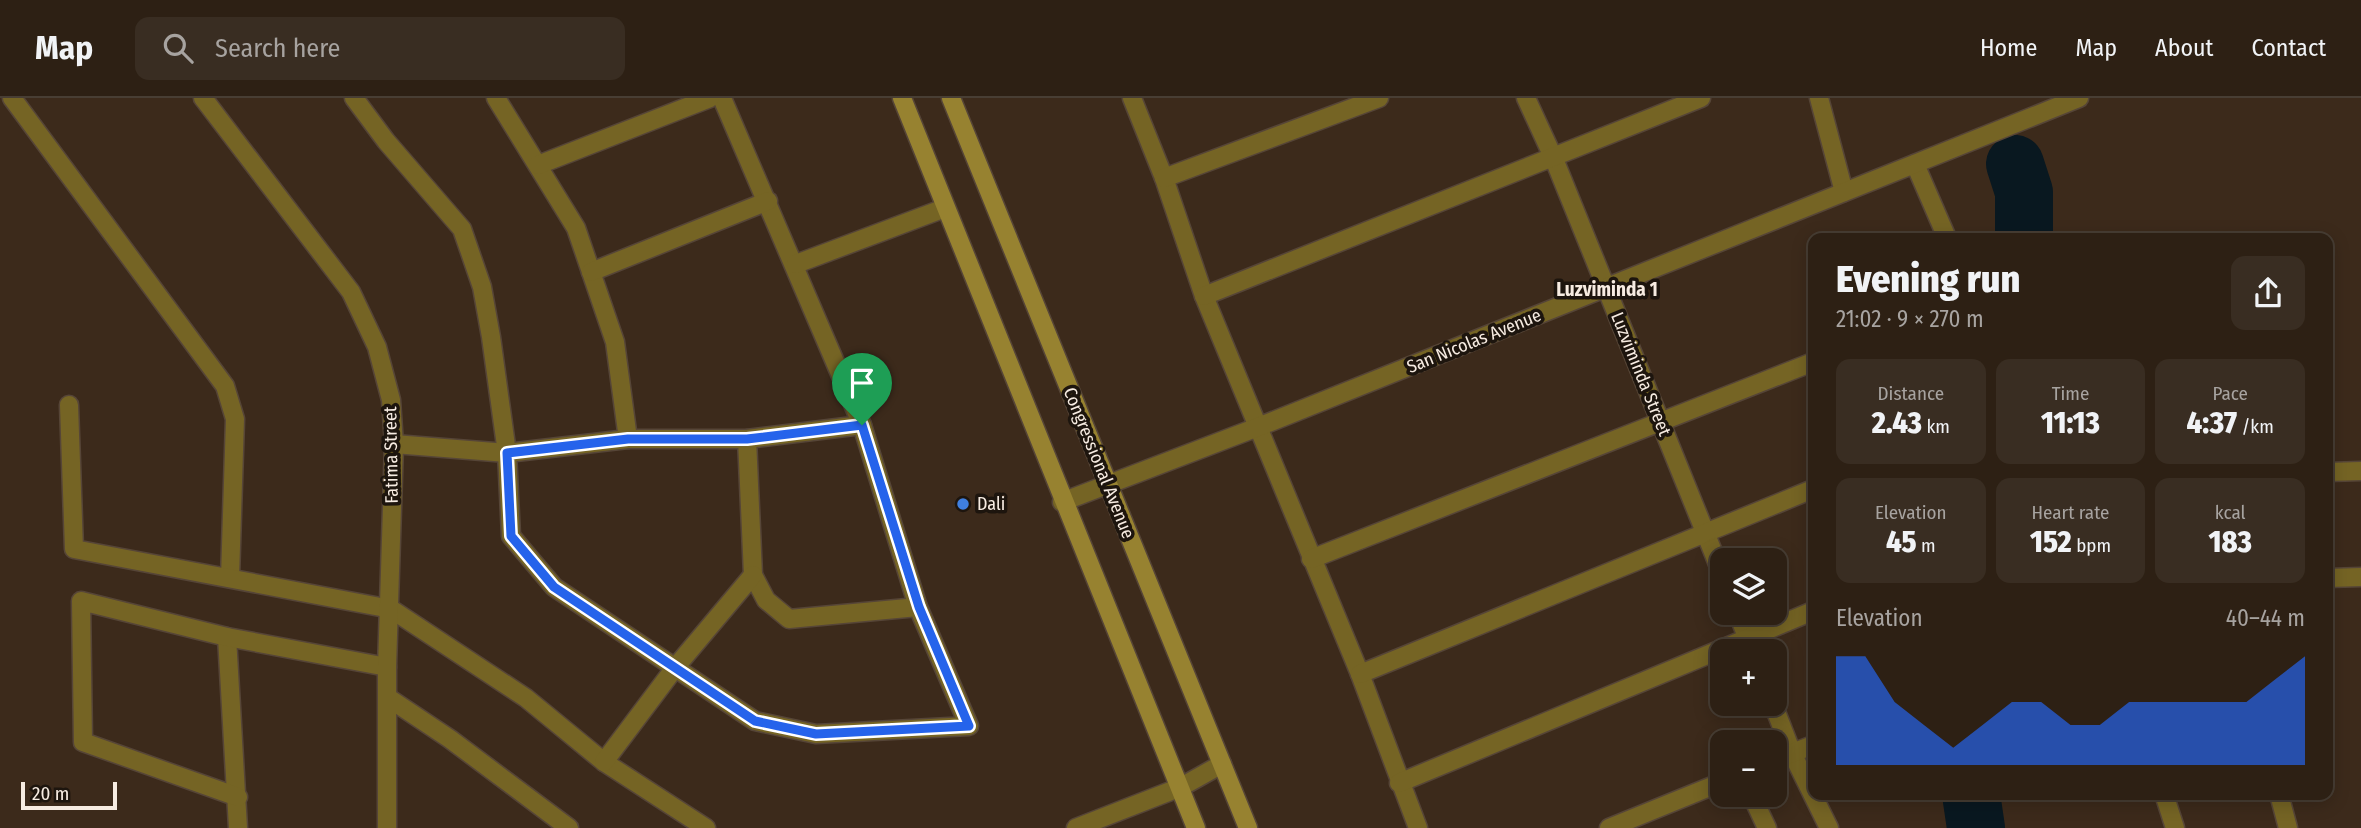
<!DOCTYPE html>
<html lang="en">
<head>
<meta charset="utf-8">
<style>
	:root { --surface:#2d2014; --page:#392d22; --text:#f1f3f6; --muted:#a7a3a0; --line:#483e34; --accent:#2563eb }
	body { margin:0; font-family:"Fira Sans Condensed",sans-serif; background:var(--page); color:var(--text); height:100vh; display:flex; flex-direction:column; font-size:26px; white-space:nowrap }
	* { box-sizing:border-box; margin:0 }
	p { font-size:23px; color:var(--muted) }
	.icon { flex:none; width:38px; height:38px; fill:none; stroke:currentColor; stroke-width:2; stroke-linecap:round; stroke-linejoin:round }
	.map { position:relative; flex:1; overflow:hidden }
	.drawer { position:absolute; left:1808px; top:135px; width:525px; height:567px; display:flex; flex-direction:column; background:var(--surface); border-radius:14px; box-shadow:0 4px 18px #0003,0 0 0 2px var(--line) }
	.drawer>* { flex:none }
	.fabs { position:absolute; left:1710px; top:450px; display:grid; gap:14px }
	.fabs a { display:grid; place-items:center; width:77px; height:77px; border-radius:14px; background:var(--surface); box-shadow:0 4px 18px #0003,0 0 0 2px var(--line); font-size:35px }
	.scale { position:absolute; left:21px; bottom:18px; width:96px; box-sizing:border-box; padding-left:7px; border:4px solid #f7ece2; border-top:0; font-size:19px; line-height:24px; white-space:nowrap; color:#f7ece2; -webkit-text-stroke:5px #1d150e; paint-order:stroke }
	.pin { position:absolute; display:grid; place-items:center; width:60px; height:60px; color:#fff; margin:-72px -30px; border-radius:50% 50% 50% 0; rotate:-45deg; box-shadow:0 0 7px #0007 }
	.pin .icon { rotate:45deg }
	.round { display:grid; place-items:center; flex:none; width:74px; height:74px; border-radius:14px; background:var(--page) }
	.head { display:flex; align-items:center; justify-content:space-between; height:119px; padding:0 28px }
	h1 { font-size:38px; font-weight:800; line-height:52px }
	.stats { display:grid; grid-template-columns:repeat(3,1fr); gap:10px; height:119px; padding:7px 28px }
	.stats div { display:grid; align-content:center; border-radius:14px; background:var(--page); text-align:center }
	.stats b { font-size:30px; font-weight:800 }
	.stats small { font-size:19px; font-weight:400 }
	.stats p { font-size:19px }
	.chart { height:196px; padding:14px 28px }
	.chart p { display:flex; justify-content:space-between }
	.chart svg { width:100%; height:126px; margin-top:7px; fill:var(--accent); opacity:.7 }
	header { display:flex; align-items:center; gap:42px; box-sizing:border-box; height:98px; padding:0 35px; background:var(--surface); border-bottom:2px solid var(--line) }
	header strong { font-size:33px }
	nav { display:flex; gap:38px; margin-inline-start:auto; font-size:24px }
	.search { width:490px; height:63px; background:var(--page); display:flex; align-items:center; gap:18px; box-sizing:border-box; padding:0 24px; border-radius:14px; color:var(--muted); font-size:26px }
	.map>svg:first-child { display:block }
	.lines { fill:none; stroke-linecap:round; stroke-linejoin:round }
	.river { stroke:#091820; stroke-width:58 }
	.pedestrian-casing { stroke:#564537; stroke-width:21 }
	.minor-casing { stroke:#564537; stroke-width:21 }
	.tertiary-casing { stroke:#564537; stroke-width:21 }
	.secondary-casing { stroke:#564537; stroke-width:21 }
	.pedestrian { stroke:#756424; stroke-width:18 }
	.minor { stroke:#756424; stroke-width:18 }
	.tertiary { stroke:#756424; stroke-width:18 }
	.secondary { stroke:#978230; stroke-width:18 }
	.route-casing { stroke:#fff; stroke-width:14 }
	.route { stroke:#2563eb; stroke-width:9 }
	.shop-dot { fill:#3f7fe0; stroke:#1d150e; stroke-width:2.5 }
	.labels { text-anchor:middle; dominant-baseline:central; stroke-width:7; stroke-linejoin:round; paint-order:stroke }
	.street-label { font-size:18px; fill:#f7ece2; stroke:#1d150e }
	.poi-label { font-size:18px; fill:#f7ece2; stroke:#1d150e; text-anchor:start }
	.neighbourhood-label { font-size:19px; font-weight:bold; fill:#f7ece2; stroke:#1d150e }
</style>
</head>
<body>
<header>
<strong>Map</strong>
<div class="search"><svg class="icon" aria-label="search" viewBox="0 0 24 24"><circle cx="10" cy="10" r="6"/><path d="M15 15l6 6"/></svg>Search here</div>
<nav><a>Home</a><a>Map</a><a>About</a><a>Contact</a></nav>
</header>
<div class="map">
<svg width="2361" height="730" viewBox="0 0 2361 730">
	<rect width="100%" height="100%" fill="#3c2a1b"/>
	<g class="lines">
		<!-- river -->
		<g class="river">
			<path d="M2015,66l9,28v46"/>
			<path d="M1971,696l5,34"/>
		</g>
		<!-- pedestrian casing -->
		<g class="pedestrian-casing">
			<g id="pedestrian">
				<path d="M2328,480l33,-1"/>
				<path d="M2164,696l11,34"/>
				<path d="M2279,696l9,34"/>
			</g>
		</g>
		<!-- minor casing -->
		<g class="minor-casing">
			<g id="minor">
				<path d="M12,0l213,288 10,33 -5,159"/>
				<path d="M354,0l32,43 76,88 20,58 9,50 16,116 4,83 43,51 201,134 61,13 153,-8 -51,-119 -56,-182 -140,-327"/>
				<path d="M496,0l80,130 39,114 13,97"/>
				<path d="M1132,0l32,80 40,118 156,378 58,154"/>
				<path d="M1526,0l28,61 168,415"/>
				<path d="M1819,0l25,94"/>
				<path d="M1915,66l32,74"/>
				<path d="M538,67l172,-67"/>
				<path d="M1164,80l215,-80"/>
				<path d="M796,166l149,-56"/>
				<path d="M591,174l177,-71"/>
				<path d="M1204,198l497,-198"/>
				<path d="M69,307l5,144 317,60 135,89 78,64 102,66"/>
				<path d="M747,341l6,136 13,25 23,19 129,-12"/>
				<path d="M394,346l113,9 121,-14h119l115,-14"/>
				<path d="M2328,374l33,-1"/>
				<path d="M1311,461l502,-197"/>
				<path d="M1737,514l16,39"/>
				<path d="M227,539l11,191"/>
				<path d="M1360,576l453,-185"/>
				<path d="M390,601l60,40 119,89"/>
				<path d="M1773,606l19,49 37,75"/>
				<path d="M1774,662l39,-15"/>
				<path d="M604,664l70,-93 79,-94"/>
				<path d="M1399,685l414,-172"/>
				<path d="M1751,696l16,34"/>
				<path d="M238,699l-155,-55 -2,-141 146,36 160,30"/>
				<path d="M1076,730l105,-41 41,-23"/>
				<path d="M1609,730l113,-46"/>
			</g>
		</g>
		<!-- tertiary casing -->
		<g class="tertiary-casing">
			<g id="tertiary">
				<path d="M203,0l148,194 26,55 14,53 3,44 -7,223v161"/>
				<path d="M1062,404l196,-75 821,-329"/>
			</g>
		</g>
		<!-- secondary casing -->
		<g class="secondary-casing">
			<g id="secondary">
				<path d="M902,0l294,730"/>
				<path d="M951,0l297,730"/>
			</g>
		</g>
		<!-- pedestrian -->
		<use href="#pedestrian" class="pedestrian"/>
		<!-- minor -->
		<use href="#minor" class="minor"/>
		<!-- tertiary -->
		<use href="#tertiary" class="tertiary"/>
		<!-- secondary -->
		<use href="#secondary" class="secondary"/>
	</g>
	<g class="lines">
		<!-- route casing -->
		<g class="route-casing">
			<path id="route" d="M862,327l57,182 50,119 -153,8 -61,-13 -201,-134 -43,-51 -4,-83 121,-14h119z"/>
		</g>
		<!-- route -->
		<use href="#route" class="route"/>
	</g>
	<!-- markers -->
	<circle class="shop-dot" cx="963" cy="406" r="7"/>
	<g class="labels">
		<!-- street labels -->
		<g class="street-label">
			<text transform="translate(1474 243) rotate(-22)">San Nicolas Avenue</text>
			<text transform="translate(1641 276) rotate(68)">Luzviminda Street</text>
			<text transform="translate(391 357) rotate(-91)">Fatima Street</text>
			<text transform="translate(1099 365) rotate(68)">Congressional Avenue</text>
		</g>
		<!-- poi labels -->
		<g class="poi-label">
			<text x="977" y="406">Dali</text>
		</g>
		<!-- neighbourhood labels -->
		<g class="neighbourhood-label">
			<text x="1607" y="191">Luzviminda 1</text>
		</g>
	</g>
</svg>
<div class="fabs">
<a><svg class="icon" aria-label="layers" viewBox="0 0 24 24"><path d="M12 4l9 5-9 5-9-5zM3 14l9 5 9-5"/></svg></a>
<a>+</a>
<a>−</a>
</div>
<div class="scale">20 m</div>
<div class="pin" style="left:862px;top:327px;background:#1e9e55"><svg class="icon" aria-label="arrive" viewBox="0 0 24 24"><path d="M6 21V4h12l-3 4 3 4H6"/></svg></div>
<section class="drawer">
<div class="head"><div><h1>Evening run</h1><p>21:02 · 9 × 270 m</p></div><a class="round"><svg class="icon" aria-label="share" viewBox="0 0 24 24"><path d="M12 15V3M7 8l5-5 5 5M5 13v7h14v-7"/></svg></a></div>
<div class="stats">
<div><p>Distance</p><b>2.43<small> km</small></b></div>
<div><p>Time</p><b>11:13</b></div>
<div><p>Pace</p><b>4:37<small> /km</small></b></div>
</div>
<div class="stats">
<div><p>Elevation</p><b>45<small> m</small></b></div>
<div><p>Heart rate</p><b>152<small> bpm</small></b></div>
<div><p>kcal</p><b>183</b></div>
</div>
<div class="chart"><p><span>Elevation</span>40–44 m</p>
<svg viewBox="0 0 160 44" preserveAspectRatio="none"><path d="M0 44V6L10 6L20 22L30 30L40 38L50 30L60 22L70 22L80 30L90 30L100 22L110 22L120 22L130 22L140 22L150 14L160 6V44z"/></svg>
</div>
</section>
</div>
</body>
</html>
